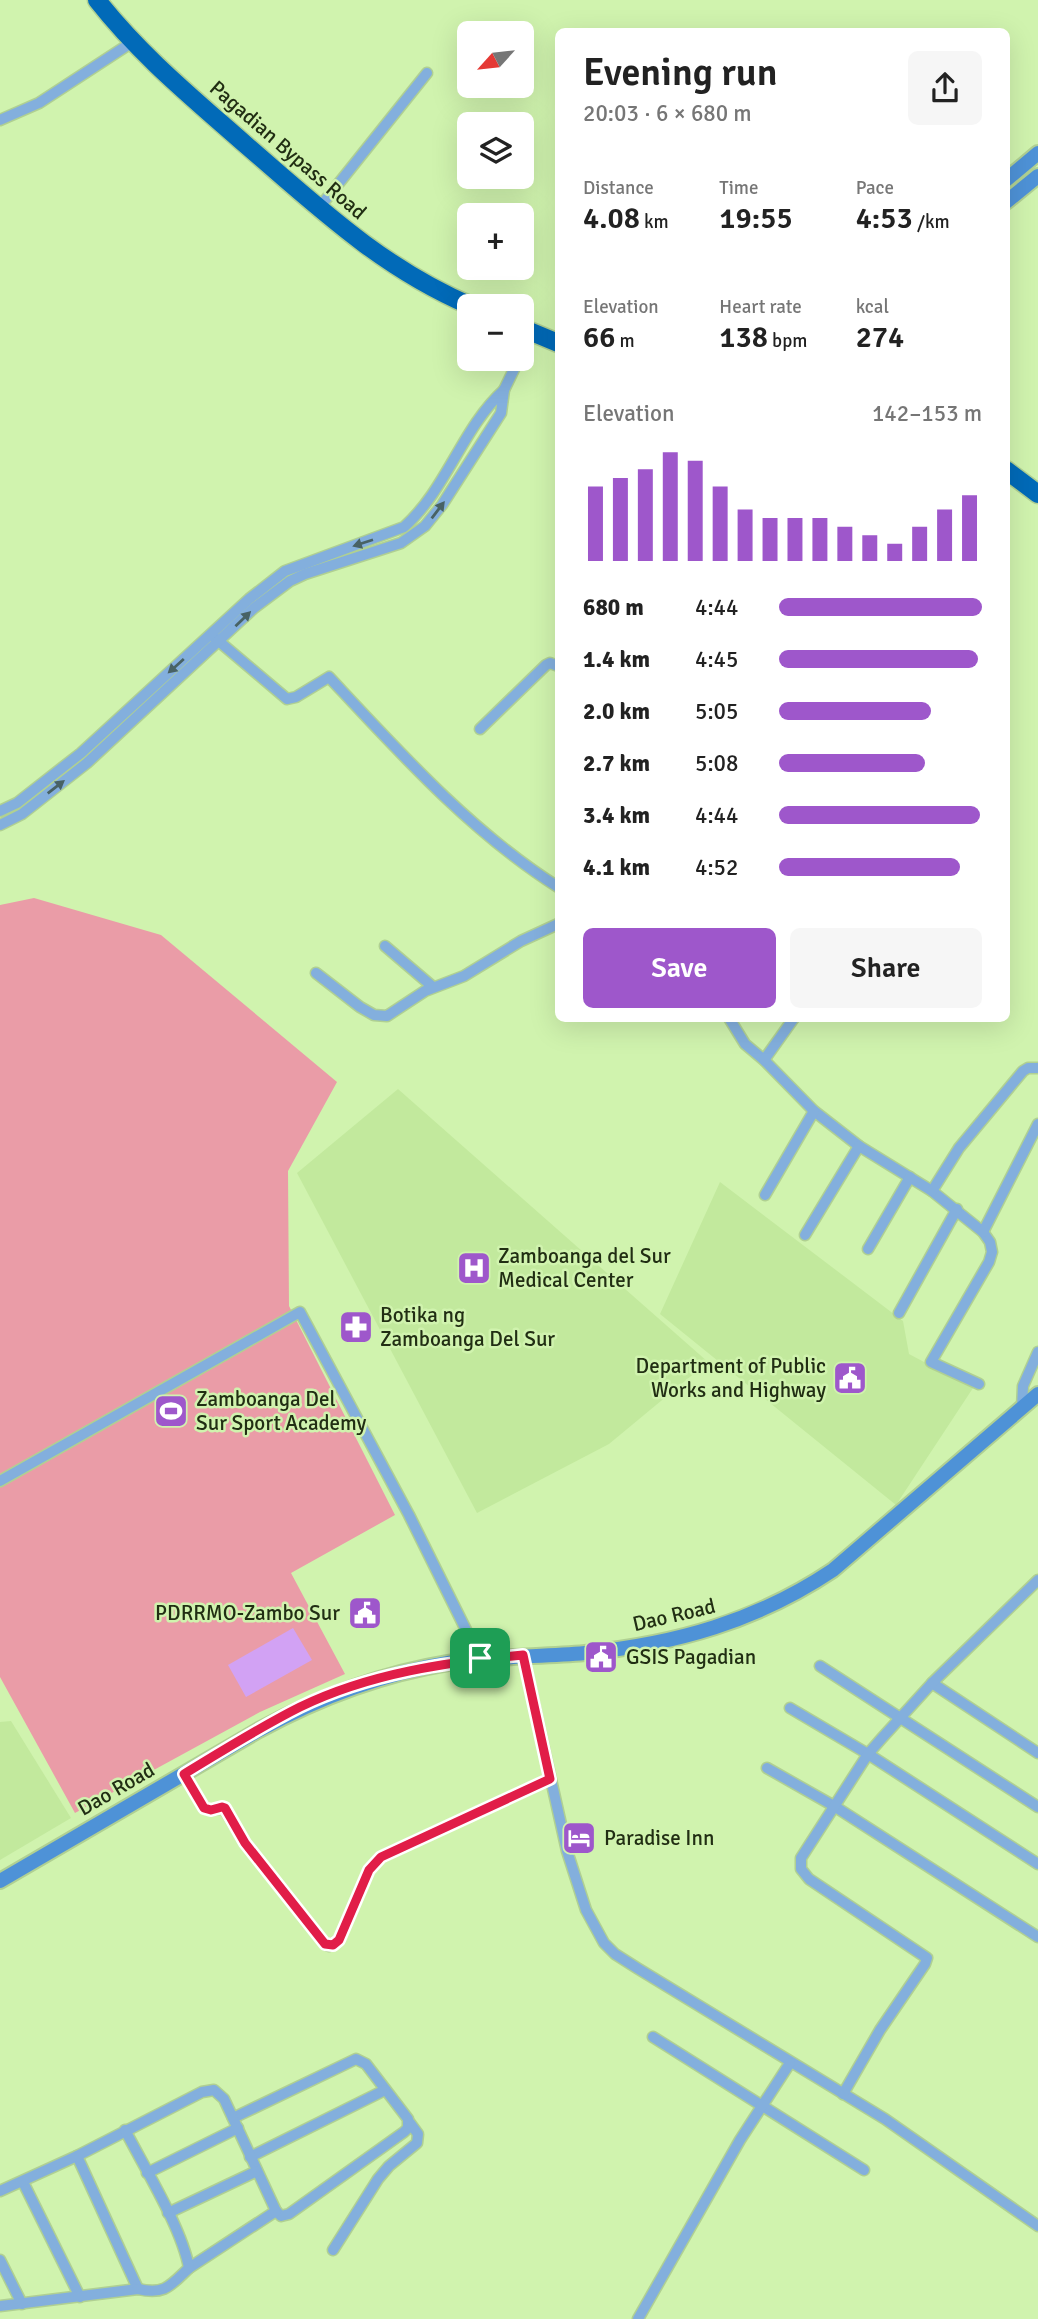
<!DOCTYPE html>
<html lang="en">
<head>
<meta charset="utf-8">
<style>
	:root { --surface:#fff; --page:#f6f6f6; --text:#222; --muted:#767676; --accent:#9e57cb }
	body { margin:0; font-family:Signika,sans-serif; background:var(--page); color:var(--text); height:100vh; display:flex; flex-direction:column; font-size:26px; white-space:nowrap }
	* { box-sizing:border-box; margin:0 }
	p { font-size:23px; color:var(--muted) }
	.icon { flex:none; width:38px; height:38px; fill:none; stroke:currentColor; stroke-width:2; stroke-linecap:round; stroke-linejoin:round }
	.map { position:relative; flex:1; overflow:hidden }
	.details { position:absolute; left:555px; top:28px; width:455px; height:994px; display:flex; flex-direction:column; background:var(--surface); border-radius:10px; box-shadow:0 7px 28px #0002 }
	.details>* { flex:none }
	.needle { width:46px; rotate:243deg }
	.tools { position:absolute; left:457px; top:21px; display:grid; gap:14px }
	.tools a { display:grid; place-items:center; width:77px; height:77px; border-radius:10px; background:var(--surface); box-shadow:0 7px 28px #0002; font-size:35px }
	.pin { position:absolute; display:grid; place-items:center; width:60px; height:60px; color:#fff; margin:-30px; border-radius:14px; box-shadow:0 4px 10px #0006 }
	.round { display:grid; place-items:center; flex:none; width:74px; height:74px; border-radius:10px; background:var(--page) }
	.overview { display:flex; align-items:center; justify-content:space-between; height:119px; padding:0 28px }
	h1 { font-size:38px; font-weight:600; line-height:52px }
	.figures { display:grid; grid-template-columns:repeat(3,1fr); gap:10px; height:119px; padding:7px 28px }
	.figures div { display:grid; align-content:center }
	.figures b { font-size:30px; font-weight:600 }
	.figures small { font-size:19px; font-weight:400 }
	.figures p { font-size:19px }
	.chart { height:196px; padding:14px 28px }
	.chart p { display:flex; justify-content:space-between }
	.chart svg { width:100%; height:126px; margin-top:7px; stroke:var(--accent); stroke-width:6 }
	.action { display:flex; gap:14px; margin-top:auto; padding:14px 28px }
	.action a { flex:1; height:80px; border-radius:10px; background:var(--accent); color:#fff; font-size:28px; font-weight:600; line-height:80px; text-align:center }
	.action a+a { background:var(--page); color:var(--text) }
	ul { padding:0 28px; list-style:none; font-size:23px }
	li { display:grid; grid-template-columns:112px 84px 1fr; align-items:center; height:52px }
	li i { height:18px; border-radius:9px; background:var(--accent) }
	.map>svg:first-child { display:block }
	.built { fill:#c2e99d }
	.green { fill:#ea9ca7 }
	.water { fill:#d2a2f4 }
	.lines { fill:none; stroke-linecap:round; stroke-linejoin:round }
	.street-casing { stroke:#b0d092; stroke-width:13 }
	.secondary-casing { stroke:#b0d092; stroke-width:18 }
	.highway-casing { stroke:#b0d092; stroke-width:21 }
	.street { stroke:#83afdd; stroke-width:10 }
	.secondary { stroke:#4e92d7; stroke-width:14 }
	.highway { stroke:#016ab8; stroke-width:18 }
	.oneway { fill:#486264 }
	.route-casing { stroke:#fff; stroke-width:14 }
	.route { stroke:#e11d48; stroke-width:9 }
	.labels { text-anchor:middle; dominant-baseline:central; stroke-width:5; stroke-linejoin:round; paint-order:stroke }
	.street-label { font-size:21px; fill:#212e13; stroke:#d0f3ae }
	.poi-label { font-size:21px; fill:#212e13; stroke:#d0f3ae; text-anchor:start }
</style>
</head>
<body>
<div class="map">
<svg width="1038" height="2319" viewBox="0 0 1038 2319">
	<rect width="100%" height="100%" fill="#d0f3ae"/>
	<!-- built -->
	<g class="built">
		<path d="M398,1089l310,273 -99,82 -132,69 -180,-340z"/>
		<path d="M720,1182l183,139 6,33 64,34 -77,117 -236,-191z"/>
		<path d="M11,1721l60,97 -71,42v-138z"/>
	</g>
	<!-- green -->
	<path class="green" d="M34,898l127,37 176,147 -49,89 1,135 106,209 -104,58 54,101 -85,38 -185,101 -75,-136v-772z"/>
	<!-- water -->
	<path class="water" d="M293,1628l19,32 -66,37 -18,-32z"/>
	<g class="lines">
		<!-- street casing -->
		<g class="street-casing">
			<g id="street">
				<path d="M0,120l39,-17 95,-62"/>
				<path d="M319,208l108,-135"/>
				<path d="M522,353l10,-21"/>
				<path d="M215,638l72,61 9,-2 33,-20c70,75 142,155 229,210"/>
				<path d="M480,729l66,-64 4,-2 8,3"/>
				<path d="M0,811l17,-8 64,-50 168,-154 36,-28 119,-44c43,-38 58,-99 100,-137"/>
				<path d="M0,825l22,-11 65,-51 167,-155 36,-27 15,-7 96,-31 24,-17 17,-21 59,-92 3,-23 15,-31"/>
				<path d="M385,946l48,41"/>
				<path d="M316,973l44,34 14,8 13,1 38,-25 39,-15 57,-35 37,-17"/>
				<path d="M729,1018l16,26 19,16 50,51 45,35 73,45 51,41 7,10 2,10 -3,10 -58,100 48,22"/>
				<path d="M764,1060l30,-42"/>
				<path d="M932,1191l27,-43 64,-77 5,-3h10"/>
				<path d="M765,1195l49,-84"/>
				<path d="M983,1232l55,-108"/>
				<path d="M805,1235l54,-89"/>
				<path d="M868,1249l42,-72"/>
				<path d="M899,1313l58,-104"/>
				<path d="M1022,1408l1,-22 15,-34"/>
				<path d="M0,1481l300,-169 109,203 71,143"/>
				<path d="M523,1655l44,196 19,59 18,33 11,11 22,14 248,151 153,107"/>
				<path d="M820,1666l218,141"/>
				<path d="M932,1683l106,70"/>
				<path d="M790,1708l78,46 170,110"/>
				<path d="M767,1768l67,38 204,131"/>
				<path d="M184,1774l20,34 7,2 13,-2 21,35 80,101 4,2 10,-6 30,-70 12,-13 169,-78"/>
				<path d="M653,2037l211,133"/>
				<path d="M843,2094l37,-64 45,-66 2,-6 -118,-79 -8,-10v-11l67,-104 14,-16 50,-55 106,-103"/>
				<path d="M233,2118l123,-59 10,5 42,55v9l-4,4 -115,82 -8,2 -5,-5"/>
				<path d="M77,2156l61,133"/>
				<path d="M250,2157l135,-67"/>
				<path d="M147,2173l91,-45"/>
				<path d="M23,2182l57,115"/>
				<path d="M0,2191l77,-35 125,-64 12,-2 10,9 52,112 -87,57"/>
				<path d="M168,2213l89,-42"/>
				<path d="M333,2250l45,-71 11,-13 28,-23 1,-9 -8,-11"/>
				<path d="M0,2260l22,44"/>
				<path d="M0,2306l138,-17c27,6 32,-3 51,-21 -7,-40 -45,-101 -64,-138"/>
				<path d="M638,2319l102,-179 50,-77"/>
			</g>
		</g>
		<!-- secondary casing -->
		<g class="secondary-casing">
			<g id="secondary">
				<path d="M1006,180l32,-27"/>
				<path d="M1006,202l32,-26"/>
				<path d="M0,1881l259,-151c59,-32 122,-56 189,-67 45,-7 91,-6 137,-10 91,-9 172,-32 248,-83l205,-176"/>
			</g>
		</g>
		<!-- highway casing -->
		<g class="highway-casing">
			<g id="highway">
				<path d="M97,0c43,55 97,99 149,145 73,63 136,123 225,161"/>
				<path d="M522,328l36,15"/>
				<path d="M1006,470l32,24"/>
			</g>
		</g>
		<!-- street -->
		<use href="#street" class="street"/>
		<!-- secondary -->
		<use href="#secondary" class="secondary"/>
		<!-- highway -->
		<use href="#highway" class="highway"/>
	</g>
	<!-- one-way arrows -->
	<defs><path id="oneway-solid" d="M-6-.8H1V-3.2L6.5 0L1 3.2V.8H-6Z" transform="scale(1.75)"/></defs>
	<g class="oneway">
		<use href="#oneway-solid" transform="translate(438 510) rotate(-53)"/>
		<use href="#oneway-solid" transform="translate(363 543) rotate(162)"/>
		<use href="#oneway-solid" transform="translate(243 619) rotate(-44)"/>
		<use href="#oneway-solid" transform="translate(176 666) rotate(138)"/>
		<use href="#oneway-solid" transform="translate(56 787) rotate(-38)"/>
	</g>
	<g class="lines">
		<!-- route casing -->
		<g class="route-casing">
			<path id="route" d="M523,1655l27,124 -169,78 -12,13 -30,70 -6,5 -8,-1 -80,-101 -20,-35 -3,-1 -11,3 -7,-2 -20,-34c38,-23 76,-47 116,-67 70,-34 148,-45 223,-52z"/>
		</g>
		<!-- route -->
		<use href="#route" class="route"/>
	</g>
	<!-- icons -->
	<defs>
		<g id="hospital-square" transform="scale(1.75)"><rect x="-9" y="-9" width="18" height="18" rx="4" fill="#9e57cb" stroke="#d0f3ae"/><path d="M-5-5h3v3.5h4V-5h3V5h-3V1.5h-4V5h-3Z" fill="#fff"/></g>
		<g id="pharmacy-square" transform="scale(1.75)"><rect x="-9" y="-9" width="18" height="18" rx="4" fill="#9e57cb" stroke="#d0f3ae"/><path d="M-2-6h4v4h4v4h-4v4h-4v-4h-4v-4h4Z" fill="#fff"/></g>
		<g id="civic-square" transform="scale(1.75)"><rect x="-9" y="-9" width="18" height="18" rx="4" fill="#9e57cb" stroke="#d0f3ae"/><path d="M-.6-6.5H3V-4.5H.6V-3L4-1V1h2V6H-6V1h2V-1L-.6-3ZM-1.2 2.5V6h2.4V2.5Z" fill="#fff"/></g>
		<g id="stadium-square" transform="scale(1.75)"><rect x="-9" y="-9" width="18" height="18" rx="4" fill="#9e57cb" stroke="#d0f3ae"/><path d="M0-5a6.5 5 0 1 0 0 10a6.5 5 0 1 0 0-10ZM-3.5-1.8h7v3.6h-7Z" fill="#fff"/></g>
		<g id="hotel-square" transform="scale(1.75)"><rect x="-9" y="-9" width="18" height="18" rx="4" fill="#9e57cb" stroke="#d0f3ae"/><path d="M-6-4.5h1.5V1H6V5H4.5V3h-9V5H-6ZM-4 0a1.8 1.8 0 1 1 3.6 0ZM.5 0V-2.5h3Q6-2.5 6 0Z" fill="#fff"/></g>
	</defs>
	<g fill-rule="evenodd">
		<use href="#hospital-square" x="474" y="1268"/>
		<use href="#pharmacy-square" x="356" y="1327"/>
		<use href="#civic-square" x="850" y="1378"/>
		<use href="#stadium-square" x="171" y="1411"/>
		<use href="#civic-square" x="365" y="1613"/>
		<use href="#civic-square" x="601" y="1657"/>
		<use href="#hotel-square" x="579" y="1838"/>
	</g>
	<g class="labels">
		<!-- street labels -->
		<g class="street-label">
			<text transform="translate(288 150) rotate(41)">Pagadian Bypass Road</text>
			<text transform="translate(674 1615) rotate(-13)">Dao Road</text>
			<text transform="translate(116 1789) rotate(-30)">Dao Road</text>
		</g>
		<!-- poi labels -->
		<g class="poi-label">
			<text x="498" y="1256">Zamboanga del Sur<tspan x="498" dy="24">Medical Center</tspan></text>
			<text x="380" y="1315">Botika ng<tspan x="380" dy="24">Zamboanga Del Sur</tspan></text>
			<text x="826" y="1366" text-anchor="end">Department of Public<tspan x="826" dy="24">Works and Highway</tspan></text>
			<text x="196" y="1399">Zamboanga Del<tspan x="196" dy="24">Sur Sport Academy</tspan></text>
			<text x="340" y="1613" text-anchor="end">PDRRMO-Zambo Sur</text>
			<text x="626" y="1657">GSIS Pagadian</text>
			<text x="604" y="1838">Paradise Inn</text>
		</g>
	</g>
</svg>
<div class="tools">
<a><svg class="needle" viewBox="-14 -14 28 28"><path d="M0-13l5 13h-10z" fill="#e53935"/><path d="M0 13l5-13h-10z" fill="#767676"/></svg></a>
<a><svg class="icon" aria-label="layers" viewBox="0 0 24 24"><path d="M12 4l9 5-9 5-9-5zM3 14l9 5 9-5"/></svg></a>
<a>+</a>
<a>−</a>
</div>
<div class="pin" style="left:480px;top:1658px;background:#1e9e55"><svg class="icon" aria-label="arrive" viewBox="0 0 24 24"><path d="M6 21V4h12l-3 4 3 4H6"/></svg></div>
<section class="details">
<div class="overview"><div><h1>Evening run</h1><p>20:03 · 6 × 680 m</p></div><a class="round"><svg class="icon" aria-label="share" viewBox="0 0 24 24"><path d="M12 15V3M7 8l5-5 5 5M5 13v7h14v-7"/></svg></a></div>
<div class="figures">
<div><p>Distance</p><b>4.08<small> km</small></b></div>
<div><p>Time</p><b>19:55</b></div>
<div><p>Pace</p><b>4:53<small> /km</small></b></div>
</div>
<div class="figures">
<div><p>Elevation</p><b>66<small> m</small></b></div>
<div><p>Heart rate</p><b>138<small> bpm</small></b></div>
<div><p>kcal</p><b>274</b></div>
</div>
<div class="chart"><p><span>Elevation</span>142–153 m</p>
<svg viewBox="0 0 160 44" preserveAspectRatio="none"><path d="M5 44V18M15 44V15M25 44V12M35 44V6M45 44V9M55 44V18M65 44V26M75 44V29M85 44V29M95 44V29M105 44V32M115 44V35M125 44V38M135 44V32M145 44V26M155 44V21"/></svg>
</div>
<ul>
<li><b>680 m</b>4:44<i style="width:100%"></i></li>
<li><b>1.4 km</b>4:45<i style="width:98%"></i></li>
<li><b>2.0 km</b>5:05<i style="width:75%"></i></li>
<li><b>2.7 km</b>5:08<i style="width:72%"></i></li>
<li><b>3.4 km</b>4:44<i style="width:99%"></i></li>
<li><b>4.1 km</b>4:52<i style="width:89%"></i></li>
</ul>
<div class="action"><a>Save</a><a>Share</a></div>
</section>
</div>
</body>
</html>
